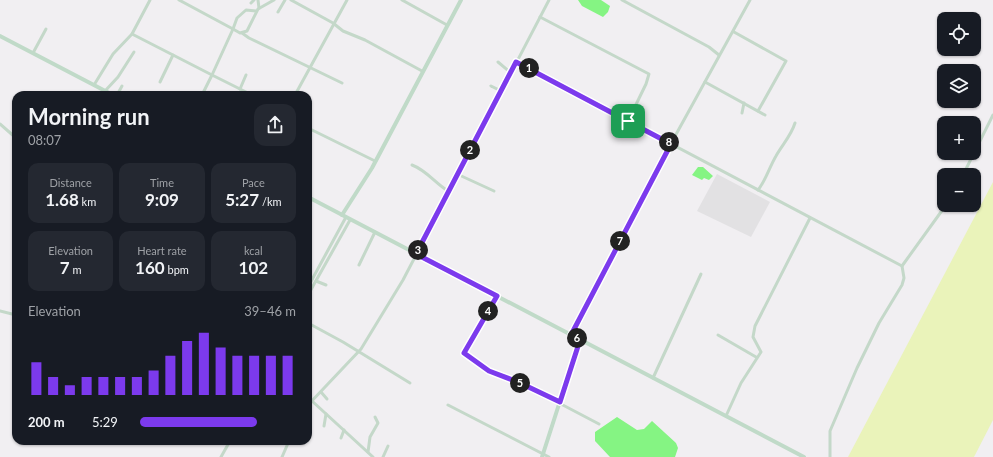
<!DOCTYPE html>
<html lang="en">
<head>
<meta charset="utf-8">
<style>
	:root { --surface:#171b24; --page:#242831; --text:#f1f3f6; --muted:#9ea1a6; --accent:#7c3aed }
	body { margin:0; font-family:Lato,sans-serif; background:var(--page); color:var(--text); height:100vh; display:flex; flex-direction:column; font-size:15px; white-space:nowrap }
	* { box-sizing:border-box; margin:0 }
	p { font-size:13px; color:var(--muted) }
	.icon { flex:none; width:22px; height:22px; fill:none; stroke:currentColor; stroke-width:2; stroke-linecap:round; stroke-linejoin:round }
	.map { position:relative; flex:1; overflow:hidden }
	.side { position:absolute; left:12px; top:91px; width:300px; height:354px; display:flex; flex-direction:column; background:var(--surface); border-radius:12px; box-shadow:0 1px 3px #0004 }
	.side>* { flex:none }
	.buttons { position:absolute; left:937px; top:12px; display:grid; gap:8px }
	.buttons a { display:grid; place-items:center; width:44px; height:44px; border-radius:8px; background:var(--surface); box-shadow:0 1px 3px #0004; font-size:20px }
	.pin { position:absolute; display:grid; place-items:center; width:34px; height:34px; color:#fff; margin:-17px; border-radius:8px; box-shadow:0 2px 6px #0006 }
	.km { position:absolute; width:20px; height:20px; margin:-10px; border-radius:50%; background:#222; color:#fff; font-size:11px; line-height:20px; text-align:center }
	.round { display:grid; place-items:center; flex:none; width:42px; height:42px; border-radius:12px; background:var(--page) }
	.summary { display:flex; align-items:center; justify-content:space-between; height:68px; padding:0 16px }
	h1 { font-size:22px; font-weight:700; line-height:30px }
	.metrics { display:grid; grid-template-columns:repeat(3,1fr); gap:6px; height:68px; padding:4px 16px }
	.metrics div { display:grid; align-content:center; border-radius:10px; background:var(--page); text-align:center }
	.metrics b { font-size:17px; font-weight:700 }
	.metrics small { font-size:11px; font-weight:400 }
	.metrics p { font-size:11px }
	.chart { height:112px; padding:8px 16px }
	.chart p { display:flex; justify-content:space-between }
	.chart svg { width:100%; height:72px; margin-top:4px; stroke:var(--accent); stroke-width:6 }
	ul { padding:0 16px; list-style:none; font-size:13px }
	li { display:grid; grid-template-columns:64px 48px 1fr; align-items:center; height:30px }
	li i { height:10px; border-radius:5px; background:var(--accent) }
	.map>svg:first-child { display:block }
	.education { fill:#e2e1e3 }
	.green { fill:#eaf3ba }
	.water { fill:#85f483 }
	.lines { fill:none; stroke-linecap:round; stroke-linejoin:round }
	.street { stroke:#c4d8c9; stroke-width:3 }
	.secondary { stroke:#c0dac8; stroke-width:4 }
	.route-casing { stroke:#fff; stroke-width:8 }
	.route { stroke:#7c3aed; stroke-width:5 }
</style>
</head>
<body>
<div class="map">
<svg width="993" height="457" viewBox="0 0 993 457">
	<rect width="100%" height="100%" fill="#f1eff2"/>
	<!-- education -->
	<path class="education" d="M717,174l53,28 -19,35 -54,-26z"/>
	<!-- green -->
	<path class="green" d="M993,182v238l-19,37h-126z"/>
	<!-- water -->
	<g class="water">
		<path d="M578,0h23l9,6 -2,6 -5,5 -21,-11z"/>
		<path d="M698,167h5l10,9 -4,4 -5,-2 -2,2 -10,-5z"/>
		<path d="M617,417l20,13 7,-1 8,-8 24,22 2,5 -3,9h-65l-15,-16v-9z"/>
	</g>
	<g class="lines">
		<!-- street -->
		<g class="street">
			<path d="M179,0l54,29 -21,46 40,20"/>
			<path d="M258,0l1,8"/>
			<path d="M291,0l42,23 10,8 22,9 57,31"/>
			<path d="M402,0l45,25"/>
			<path d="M622,0l87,47 10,8"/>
			<path d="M251,3l3,-3"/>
			<path d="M256,11l-10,-1 -9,8 -4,11 7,4 7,-2 11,-22 16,-9"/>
			<path d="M278,12l7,-12"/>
			<path d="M540,17l109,57 -3,10 -18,37"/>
			<path d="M734,32l52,29 -28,50"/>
			<path d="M242,33l7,5 93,45"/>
			<path d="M132,34l41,21"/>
			<path d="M33,53l13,-24"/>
			<path d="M498,62l13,11"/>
			<path d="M516,62l386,204 2,12 -2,7 -23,38 -22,45 -27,63v26"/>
			<path d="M160,82l13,-27 39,20 -10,20"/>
			<path d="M705,82l60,33"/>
			<path d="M94,85l19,-31 19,-20 18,-34"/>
			<path d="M491,86l10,5"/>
			<path d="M240,89l6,-14"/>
			<path d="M105,91l13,-14 16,-25"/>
			<path d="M117,95l5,-9"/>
			<path d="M295,95l52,-95"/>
			<path d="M742,113l2,-10"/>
			<path d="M0,124l16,14"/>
			<path d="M308,128l67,33"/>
			<path d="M412,165c14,5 23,18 36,26"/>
			<path d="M457,174l37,17"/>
			<path d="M963,175l30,-60"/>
			<path d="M758,190c8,-10 11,-22 18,-34 6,-11 15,-20 19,-33"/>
			<path d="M359,265l16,-33"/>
			<path d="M902,266l44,-61"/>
			<path d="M316,281l10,4"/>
			<path d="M308,287l38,-70"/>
			<path d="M308,295l42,-75"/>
			<path d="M497,296l-33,57 25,18 30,11 80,42"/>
			<path d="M0,311l16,4"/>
			<path d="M308,323l35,19 67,41"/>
			<path d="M571,335l81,-157 98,-178"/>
			<path d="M718,335l38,22"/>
			<path d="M653,378l48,-104"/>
			<path d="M321,392l6,7"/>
			<path d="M312,401l61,56"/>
			<path d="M308,405l53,-56 42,-69 146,-280"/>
			<path d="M448,405l101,52"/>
			<path d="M726,416l15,-33 20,-31 -8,-15 2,-11 55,-108"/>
			<path d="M324,426l2,-12"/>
			<path d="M341,438l3,-8"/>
			<path d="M368,452l2,-15 8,-14 -3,-6"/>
			<path d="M221,457l9,-16"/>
			<path d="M282,457l7,-16"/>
			<path d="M383,457l5,-11"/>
		</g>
		<!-- secondary -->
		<g class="secondary">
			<path d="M0,36l113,59"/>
			<path d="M308,197l496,260"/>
			<path d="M342,215l30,-47 89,-168"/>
			<path d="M542,457l38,-118"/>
		</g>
	</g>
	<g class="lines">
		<!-- route casing -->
		<g class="route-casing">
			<path id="route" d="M516,62l155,82 -100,191 9,5 -20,62 -42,-20 -29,-11 -25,-18 33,-57 -81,-42z"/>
		</g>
		<!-- route -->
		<use href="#route" class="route"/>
	</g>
</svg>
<div class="buttons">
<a><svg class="icon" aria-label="locate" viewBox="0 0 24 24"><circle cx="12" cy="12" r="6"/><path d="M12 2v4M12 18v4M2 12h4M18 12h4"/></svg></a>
<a><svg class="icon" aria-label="layers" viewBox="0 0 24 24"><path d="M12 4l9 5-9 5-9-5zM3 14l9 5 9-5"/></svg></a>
<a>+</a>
<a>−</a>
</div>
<div class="pin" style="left:628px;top:121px;background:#1e9e55"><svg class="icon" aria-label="arrive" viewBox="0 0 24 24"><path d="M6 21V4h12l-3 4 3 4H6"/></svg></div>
<b class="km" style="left:529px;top:68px">1</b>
<b class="km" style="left:470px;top:150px">2</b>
<b class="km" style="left:418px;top:250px">3</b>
<b class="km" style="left:488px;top:311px">4</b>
<b class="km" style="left:520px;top:383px">5</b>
<b class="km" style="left:577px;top:338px">6</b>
<b class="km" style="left:620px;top:241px">7</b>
<b class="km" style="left:669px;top:142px">8</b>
<section class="side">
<div class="summary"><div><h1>Morning run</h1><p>08:07</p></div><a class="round"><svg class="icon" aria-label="share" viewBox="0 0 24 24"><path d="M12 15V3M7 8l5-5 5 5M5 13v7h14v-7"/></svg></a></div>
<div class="metrics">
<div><p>Distance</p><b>1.68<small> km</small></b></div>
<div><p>Time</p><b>9:09</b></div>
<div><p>Pace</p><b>5:27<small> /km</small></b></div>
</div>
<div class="metrics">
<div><p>Elevation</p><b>7<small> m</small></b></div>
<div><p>Heart rate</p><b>160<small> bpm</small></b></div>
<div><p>kcal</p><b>102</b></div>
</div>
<div class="chart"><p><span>Elevation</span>39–46 m</p>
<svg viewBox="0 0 160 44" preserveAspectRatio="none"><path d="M5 44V24M15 44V33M25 44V38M35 44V33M45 44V33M55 44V33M65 44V33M75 44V29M85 44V20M95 44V11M105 44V6M115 44V15M125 44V20M135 44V20M145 44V20M155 44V20"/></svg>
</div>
<ul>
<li><b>200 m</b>5:29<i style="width:75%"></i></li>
</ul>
</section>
</div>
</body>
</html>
